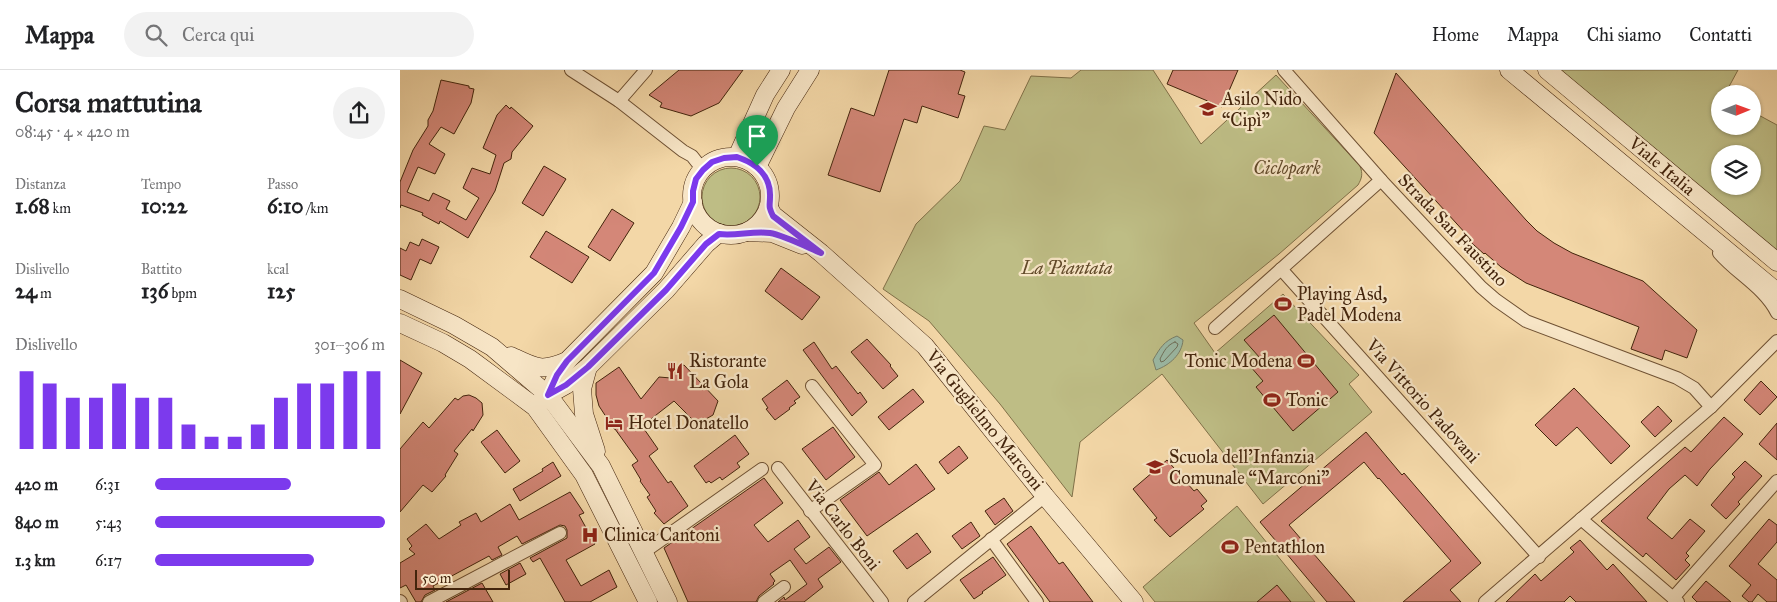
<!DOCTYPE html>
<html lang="it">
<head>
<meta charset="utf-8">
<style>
	:root { --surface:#fff; --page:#f2f2f2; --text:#202124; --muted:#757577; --line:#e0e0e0; --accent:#7c3aed }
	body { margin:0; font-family:"IM FELL Great Primer",serif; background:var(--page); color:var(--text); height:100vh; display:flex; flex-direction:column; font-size:19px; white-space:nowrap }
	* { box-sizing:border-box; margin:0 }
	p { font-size:16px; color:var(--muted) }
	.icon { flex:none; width:28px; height:28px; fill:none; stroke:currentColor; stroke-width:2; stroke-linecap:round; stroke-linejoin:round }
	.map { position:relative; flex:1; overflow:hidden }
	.side { display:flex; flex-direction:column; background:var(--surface); width:400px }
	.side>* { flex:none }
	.needle { width:32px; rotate:89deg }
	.tools { position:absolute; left:1311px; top:15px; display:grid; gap:10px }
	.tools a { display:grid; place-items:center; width:50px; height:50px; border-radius:50%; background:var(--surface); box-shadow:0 1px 4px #0004; font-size:25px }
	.scale { position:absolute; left:15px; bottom:12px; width:95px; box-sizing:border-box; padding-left:5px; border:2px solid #43240c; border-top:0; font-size:14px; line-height:18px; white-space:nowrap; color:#43240c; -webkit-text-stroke:4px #f7e5c6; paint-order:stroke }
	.pin { position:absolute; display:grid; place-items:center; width:42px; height:42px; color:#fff; margin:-51px -21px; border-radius:50% 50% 50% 0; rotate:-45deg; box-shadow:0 0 5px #0007 }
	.pin .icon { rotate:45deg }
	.round { display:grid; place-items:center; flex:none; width:52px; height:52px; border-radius:26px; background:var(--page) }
	.overview { display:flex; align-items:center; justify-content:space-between; height:85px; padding:0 15px }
	h1 { font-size:28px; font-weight:700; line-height:38px }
	.stats { display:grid; grid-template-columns:repeat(3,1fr); gap:8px; height:85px; padding:5px 15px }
	.stats div { display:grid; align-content:center }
	.stats b { font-size:21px; font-weight:700 }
	.stats small { font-size:14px; font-weight:400 }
	.stats p { font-size:14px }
	.chart { height:140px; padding:10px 15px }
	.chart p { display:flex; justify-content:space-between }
	.chart svg { width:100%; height:90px; margin-top:5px; stroke:var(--accent); stroke-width:6 }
	ul { padding:0 15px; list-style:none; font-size:16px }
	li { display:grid; grid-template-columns:80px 60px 1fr; align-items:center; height:38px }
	li i { height:12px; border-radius:6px; background:var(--accent) }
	header { display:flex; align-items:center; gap:30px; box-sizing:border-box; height:70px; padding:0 25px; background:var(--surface); border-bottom:1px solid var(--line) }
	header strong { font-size:24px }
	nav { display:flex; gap:28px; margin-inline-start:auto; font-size:18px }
	.search { width:350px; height:45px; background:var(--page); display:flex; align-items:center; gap:12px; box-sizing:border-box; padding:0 18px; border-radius:28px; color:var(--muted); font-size:19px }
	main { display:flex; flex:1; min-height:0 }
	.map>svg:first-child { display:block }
	.green { fill:#bebd85; stroke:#807048; fill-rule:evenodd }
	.water { fill:#9bbaa6; stroke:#787e68 }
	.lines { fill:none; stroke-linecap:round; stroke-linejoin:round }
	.shore { stroke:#6f6f59; stroke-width:1 }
	.building { fill:#d48778; stroke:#43240c }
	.street-casing { stroke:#6f5133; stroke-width:14 }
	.secondary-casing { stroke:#43240c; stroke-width:19 }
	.street { stroke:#f7e5c6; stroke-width:12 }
	.secondary { stroke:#f7e5c6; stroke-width:18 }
	.route-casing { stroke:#fff; stroke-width:10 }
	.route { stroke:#7c3aed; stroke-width:6 }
	.labels { text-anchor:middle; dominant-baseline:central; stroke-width:4.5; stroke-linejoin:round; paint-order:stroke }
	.poi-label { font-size:18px; fill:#43240c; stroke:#f7e5c6; text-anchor:start }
	.street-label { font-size:18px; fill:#43240c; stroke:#f7e5c6 }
	.park-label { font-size:18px; font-style:italic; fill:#624a2a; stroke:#f7e5c6 }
</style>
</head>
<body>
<header>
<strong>Mappa</strong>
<div class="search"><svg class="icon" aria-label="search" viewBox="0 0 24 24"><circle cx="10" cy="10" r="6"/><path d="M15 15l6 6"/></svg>Cerca qui</div>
<nav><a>Home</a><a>Mappa</a><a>Chi siamo</a><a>Contatti</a></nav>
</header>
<main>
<section class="side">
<div class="overview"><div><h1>Corsa mattutina</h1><p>08:45 · 4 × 420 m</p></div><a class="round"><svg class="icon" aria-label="share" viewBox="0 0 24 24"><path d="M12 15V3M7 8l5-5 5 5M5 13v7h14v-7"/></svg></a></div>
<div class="stats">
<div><p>Distanza</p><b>1.68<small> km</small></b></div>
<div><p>Tempo</p><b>10:22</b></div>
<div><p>Passo</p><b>6:10<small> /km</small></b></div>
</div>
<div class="stats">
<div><p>Dislivello</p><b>24<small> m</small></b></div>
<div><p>Battito</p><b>136<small> bpm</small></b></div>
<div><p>kcal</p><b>125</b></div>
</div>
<div class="chart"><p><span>Dislivello</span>301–306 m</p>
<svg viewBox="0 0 160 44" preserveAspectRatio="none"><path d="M5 44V6M15 44V12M25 44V19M35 44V19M45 44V12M55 44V19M65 44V19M75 44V32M85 44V38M95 44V38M105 44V32M115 44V19M125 44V12M135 44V12M145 44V6M155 44V6"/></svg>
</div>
<ul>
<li><b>420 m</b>6:31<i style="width:59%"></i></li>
<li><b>840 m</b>5:43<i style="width:100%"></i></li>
<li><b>1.3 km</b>6:17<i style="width:69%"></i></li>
</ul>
</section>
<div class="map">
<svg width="1377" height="532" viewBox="0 0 1377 532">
	<rect width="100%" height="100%" fill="#f3d7a7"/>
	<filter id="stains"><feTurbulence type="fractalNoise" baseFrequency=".004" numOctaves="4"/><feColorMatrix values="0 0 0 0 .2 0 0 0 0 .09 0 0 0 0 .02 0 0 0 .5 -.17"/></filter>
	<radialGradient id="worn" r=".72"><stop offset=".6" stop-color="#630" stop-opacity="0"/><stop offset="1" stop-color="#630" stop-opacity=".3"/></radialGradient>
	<!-- green -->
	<g class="green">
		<path d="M681,0h72l48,74 75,-69 84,91c3,8 2,12 -2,19l-79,69 -85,69 21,30 68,-59 76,81 -10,9 23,28 -109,92 -101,-130 -82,68 -8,55 -72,-93 -71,-83 -46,-32 33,-65 44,-43 24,-55 21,4 26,-54 40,2z"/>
		<path d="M1156,0h182l-13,24h-5v32h32l1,-14 24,13v127zM1320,84h32v32h-32z"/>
		<circle cx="331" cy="127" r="29"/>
		<path d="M837,436l78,96h-160l-12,-15z"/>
	</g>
	<!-- water -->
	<path class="water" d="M777,266l6,4c-1,14 -13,25 -27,30l-3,-10c7,-12 11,-19 24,-24z"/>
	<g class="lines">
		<!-- shore -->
		<path class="shore" d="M775,272l3,2 -1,3 -13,14 -3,1 -1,-3c4,-8 7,-14 15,-17z"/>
	</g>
	<!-- building -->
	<g class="building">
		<path d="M279,0h64l-24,33 -28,13 -31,-9 2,-4 -13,-8z"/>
		<path d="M489,0h71l5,2 -7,22 7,2 -7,22 -36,-12 -5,17 -13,-4 -24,73 -52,-17 23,-67 23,8z"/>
		<path d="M773,0h65l-16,37 -55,-23z"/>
		<path d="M996,3l130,147 11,11 17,12 18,10 71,28 54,49 -10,28 -22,-8 -3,10 -31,-11 8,-22 -113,-44 -25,-16 -16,-14 -1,1 -19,-17 2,-2 -93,-102z"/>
		<path d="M41,10l28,6v2l5,1 -3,14 -17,31 -13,-7 -12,17 16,10 -10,20 -17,-7 -11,25 22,9 4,-8 17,8 -4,8 20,11 13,-22 -16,-10 9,-20 18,6 6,-19 -13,-7 14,-33 9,-10 4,4 1,-2 22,19 -21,26 -1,7 -7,4 -9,28 -27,47 -28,-17 -1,3 -17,-9 1,-2 -22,-8 -1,3v-26l13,-32 15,-24v-6l5,-9z"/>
		<path d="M144,96l22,13 -23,37 -21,-13z"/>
		<path d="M212,139l22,14 -24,38 -22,-14z"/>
		<path d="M146,161l43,26 -17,26 -42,-26z"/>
		<path d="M22,169l17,8 -8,17 -11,-5 -9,21 -11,-5v-27l6,3 4,-9 9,4z"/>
		<path d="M381,198l39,29 -18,23 -37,-29z"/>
		<path d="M874,245l64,77 -45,39 -37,-44 7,-6 -13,-15 10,-8 -16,-18z"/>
		<path d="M467,269l24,26 -1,1 8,10 -15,13 -32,-37z"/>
		<path d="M414,272l18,27 4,-3 22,28 2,-2 7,10 -15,14 -49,-66z"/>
		<path d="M0,290l22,13 -22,41z"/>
		<path d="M284,295l34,36 -5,14 -16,9 -23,-23 -32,25 16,23 -9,7 19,27 3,-2 17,25 -24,18 -10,-11 2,-2 -9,-14 3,-2 -10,-14 1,-1 -9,-15 6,-4 -23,-32h-1l-15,-23 -3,-11v-12l23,-16 22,32 18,-22 12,1 1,-10z"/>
		<path d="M387,310l13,17 -6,4 2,2 -7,5 1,1 -15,11 -9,-11 2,-1 -6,-9z"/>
		<path d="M1361,311l16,16 -17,18 -16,-15z"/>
		<path d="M1174,318l56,58 -19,18 -34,-37 -21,19 -21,-21z"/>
		<path d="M513,319l11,13 -35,28 -11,-13z"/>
		<path d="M69,325l7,3 6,5 1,12 -10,16 -1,-2 -18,22 4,3 -13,21 1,1 -14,16 -9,-7 -23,27v-63l23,-27 6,6 26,-30 3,2 5,-4z"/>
		<path d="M1258,336l14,15 -17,16 -14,-15z"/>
		<path d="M1324,347l19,17 -33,35 -13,17 -12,-11 -16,14 -22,29 25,21 18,-20 15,12 -19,22 3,3 -4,4 5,5 -14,15 -30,-27 -3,4 -42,-36 84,-74 6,5z"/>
		<path d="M1377,353v37l-18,-16z"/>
		<path d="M433,357l22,30 -29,23 -24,-31z"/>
		<path d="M97,360l23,31 -15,12 -24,-31z"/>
		<path d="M966,362l36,43 2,-2 77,90 -31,27 11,12h-58l48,-41 -72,-83 -1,1 -14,-17 -75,63 66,77h-28l-67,-80z"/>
		<path d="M335,365l14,19 -12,9 3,4 -18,13 -2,-3 -9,6 -2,-2 -3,2 -12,-17z"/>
		<path d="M559,376l9,12 -20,16 -9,-12z"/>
		<path d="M767,390l27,31 3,-2 10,12 -6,5 3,3 -34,28 -16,-17 3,-2 -24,-29z"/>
		<path d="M1345,391l17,15 -24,26 2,2 -14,15 -15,-14 24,-28 -3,-3z"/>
		<path d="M153,392l8,14 -41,25 -7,-12 30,-18 -1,-2z"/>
		<path d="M516,394l19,25 -68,47 -27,-36 39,-28 10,13z"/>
		<path d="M364,408l19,25 -29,22 14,17 30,-22 12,17 -16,12 12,15 23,-17 12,15 -23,17 5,8 -19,15h-26l6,-5 1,3 22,-16 -17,-24 -20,14 5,7 -2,2 1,1 -15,12 -3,6h-68l-24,-54z"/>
		<path d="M170,422l14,21 -5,2 16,29 -29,16 15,26 28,-16 8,17 -27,15h-25l-25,-44 -7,4 -3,-4 37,-20v-8l-2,-4 -5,-1 -38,19 -5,-8 -19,11 4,8 -10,5 -3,-4 -56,30 2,4 -10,5 -4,7h-5l-10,-17 -6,3v-25l15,-9 -6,-5 3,-3 -5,-7 19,-15 13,15 22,-14 -2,-3 17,-9 5,9 29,-18 9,16z"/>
		<path d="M604,428l9,13 -18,14 -10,-14z"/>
		<path d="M1369,449l8,6v17l-19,22 19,16v22h-10l-9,-8 -6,8h-3l-7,-6 9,-11 -22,-19z"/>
		<path d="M571,452l9,14 -18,13 -10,-13z"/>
		<path d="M631,456l28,38 4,-2 30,40h-43l-43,-58z"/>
		<path d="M517,463l14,19 -24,17 -14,-18z"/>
		<path d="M1180,470l27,30 6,-6 34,38h-71l-6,-6 -6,6h-58l29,-28 6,7 33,-29 -4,-4z"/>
		<path d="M593,487l13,18 -24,17 1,1 -9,6 -14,-19z"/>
		<path d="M120,493l6,11 -20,11 -6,-11z"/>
		<path d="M1306,511l25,21h-34l-5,-5z"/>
		<path d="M82,513l11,19h-47z"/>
		<path d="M877,515l14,17h-34z"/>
	</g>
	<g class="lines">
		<!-- street casing -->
		<g class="street-casing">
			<g id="street">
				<path d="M171,0l48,31 64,50 9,5 11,14"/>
				<path d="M884,0l97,110 100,107 15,13 30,21 151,57 17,10 17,19"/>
				<path d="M219,31l27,-31"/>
				<path d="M1319,183c18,21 46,35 58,60"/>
				<path d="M881,199l258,288"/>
				<path d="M815,258l166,-148"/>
				<path d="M378,398l104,134"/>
				<path d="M410,441l65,-46 -63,-79"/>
				<path d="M1181,449l97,83"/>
				<path d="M591,469l46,63"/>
				<path d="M244,482l118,-83"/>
				<path d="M1273,528l104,-117"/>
				<path d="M0,531l1,1"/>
				<path d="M29,532l131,-69"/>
				<path d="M364,532l20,-15"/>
				<path d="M514,532l131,-106"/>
				<path d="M1085,532l226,-195 66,-66"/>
			</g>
		</g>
		<!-- secondary casing -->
		<g class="secondary-casing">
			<g id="secondary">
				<path d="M1109,0l268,222"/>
				<path d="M1147,0l230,192"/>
				<path d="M337,87l28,-62 16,-25"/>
				<circle cx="331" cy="126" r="39"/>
				<path d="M357,97l29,-59 24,-38"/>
				<path d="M369,138l4,7 48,38 104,93 120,150 89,106"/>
				<path d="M347,162l25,1 30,12"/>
				<path d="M0,229l54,26 38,22 56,48 53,71 67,136"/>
				<path d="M0,253l43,20 27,16 65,48 49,68 64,127"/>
				<path d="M111,286c25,12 30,16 56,5"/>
				<path d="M188,297l-6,22 2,25 12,37"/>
				<path d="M148,325l9,-20 10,-14 87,-88 27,-46 12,-25"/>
				<path d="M139,333l9,-8 18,-10 22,-18 78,-77 40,-46 13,-11"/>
			</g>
		</g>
		<!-- street -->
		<use href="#street" class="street"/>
		<!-- secondary -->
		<use href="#secondary" class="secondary"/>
	</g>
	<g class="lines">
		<!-- route casing -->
		<g class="route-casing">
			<path id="route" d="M337,87c18,6 34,18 33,40 0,9 -2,9 3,19l48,37c-14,-6 -38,-18 -51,-20 -18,-2 -34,3 -51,1l-13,10 -40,46 -78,77 -22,18 -18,10 9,-20 10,-14 87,-88 27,-46 12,-25v-11l3,-12 7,-9 9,-8 12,-4z"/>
		</g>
		<!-- route -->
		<use href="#route" class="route"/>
	</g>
	<!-- icons -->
	<defs>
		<g id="school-bare" transform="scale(1.35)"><path d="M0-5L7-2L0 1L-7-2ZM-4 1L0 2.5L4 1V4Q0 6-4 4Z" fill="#8f2418" stroke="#f7e5c6" stroke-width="2.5" paint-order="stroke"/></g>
		<g id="stadium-bare" transform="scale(1.35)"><path d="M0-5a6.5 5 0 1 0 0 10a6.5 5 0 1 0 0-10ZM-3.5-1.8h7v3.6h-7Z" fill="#8f2418" stroke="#f7e5c6" stroke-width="2.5" paint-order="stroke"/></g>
		<g id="restaurant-bare" transform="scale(1.35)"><path d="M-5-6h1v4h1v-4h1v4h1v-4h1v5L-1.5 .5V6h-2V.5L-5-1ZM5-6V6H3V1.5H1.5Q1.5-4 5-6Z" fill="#8f2418" stroke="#f7e5c6" stroke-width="2.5" paint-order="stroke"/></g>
		<g id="hotel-bare" transform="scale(1.35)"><path d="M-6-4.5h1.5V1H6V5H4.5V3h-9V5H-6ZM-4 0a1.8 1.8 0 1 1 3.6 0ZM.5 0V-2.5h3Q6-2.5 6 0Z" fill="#8f2418" stroke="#f7e5c6" stroke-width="2.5" paint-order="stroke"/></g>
		<g id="hospital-bare" transform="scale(1.35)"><path d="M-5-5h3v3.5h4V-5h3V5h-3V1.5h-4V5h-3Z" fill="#8f2418" stroke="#f7e5c6" stroke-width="2.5" paint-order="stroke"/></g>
	</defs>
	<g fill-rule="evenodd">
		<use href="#school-bare" x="808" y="39"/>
		<use href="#stadium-bare" x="883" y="234"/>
		<use href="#stadium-bare" x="906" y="291"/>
		<use href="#restaurant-bare" x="275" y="301"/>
		<use href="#stadium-bare" x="872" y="330"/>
		<use href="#hotel-bare" x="214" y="353"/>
		<use href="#school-bare" x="755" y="397"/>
		<use href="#hospital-bare" x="190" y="465"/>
		<use href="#stadium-bare" x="830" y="477"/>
	</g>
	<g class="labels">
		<!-- poi labels -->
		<g class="poi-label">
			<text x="822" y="29">Asilo Nido<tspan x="822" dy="21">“Cipì”</tspan></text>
			<text x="897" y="224">Playing Asd,<tspan x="897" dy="21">Padel Modena</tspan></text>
			<text x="289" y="291">Ristorante<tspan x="289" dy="21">La Gola</tspan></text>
			<text x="892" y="291" text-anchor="end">Tonic Modena</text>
			<text x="886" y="330">Tonic</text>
			<text x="228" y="353">Hotel Donatello</text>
			<text x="769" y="387">Scuola dell’Infanzia<tspan x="769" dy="21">Comunale “Marconi”</tspan></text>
			<text x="204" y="465">Clinica Cantoni</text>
			<text x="844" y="477">Pentathlon</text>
		</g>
		<!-- street labels -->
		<g class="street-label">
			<text transform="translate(1262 96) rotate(40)">Viale Italia</text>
			<text transform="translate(1053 160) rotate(46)">Strada San Faustino</text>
			<text transform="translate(1023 331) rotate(48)">Via Vittorio Padovani</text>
			<text transform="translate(585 350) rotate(51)">Via Guglielmo Marconi</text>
			<text transform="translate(443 455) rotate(52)">Via Carlo Boni</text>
		</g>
		<!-- park labels -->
		<g class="park-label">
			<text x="887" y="98">Ciclopark</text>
			<text x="667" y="198">La Piantata</text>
		</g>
	</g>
	<rect width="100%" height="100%" filter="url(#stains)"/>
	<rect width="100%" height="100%" fill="url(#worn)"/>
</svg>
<div class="tools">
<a><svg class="needle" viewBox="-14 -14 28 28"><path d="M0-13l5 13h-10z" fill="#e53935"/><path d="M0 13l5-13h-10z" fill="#757577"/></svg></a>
<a><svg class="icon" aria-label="layers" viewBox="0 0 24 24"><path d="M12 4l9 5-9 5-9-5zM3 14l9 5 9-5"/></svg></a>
</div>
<div class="scale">50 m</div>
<div class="pin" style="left:357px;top:96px;background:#1e9e55"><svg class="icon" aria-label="arrive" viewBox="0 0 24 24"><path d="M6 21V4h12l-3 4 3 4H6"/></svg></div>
</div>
</main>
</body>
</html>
